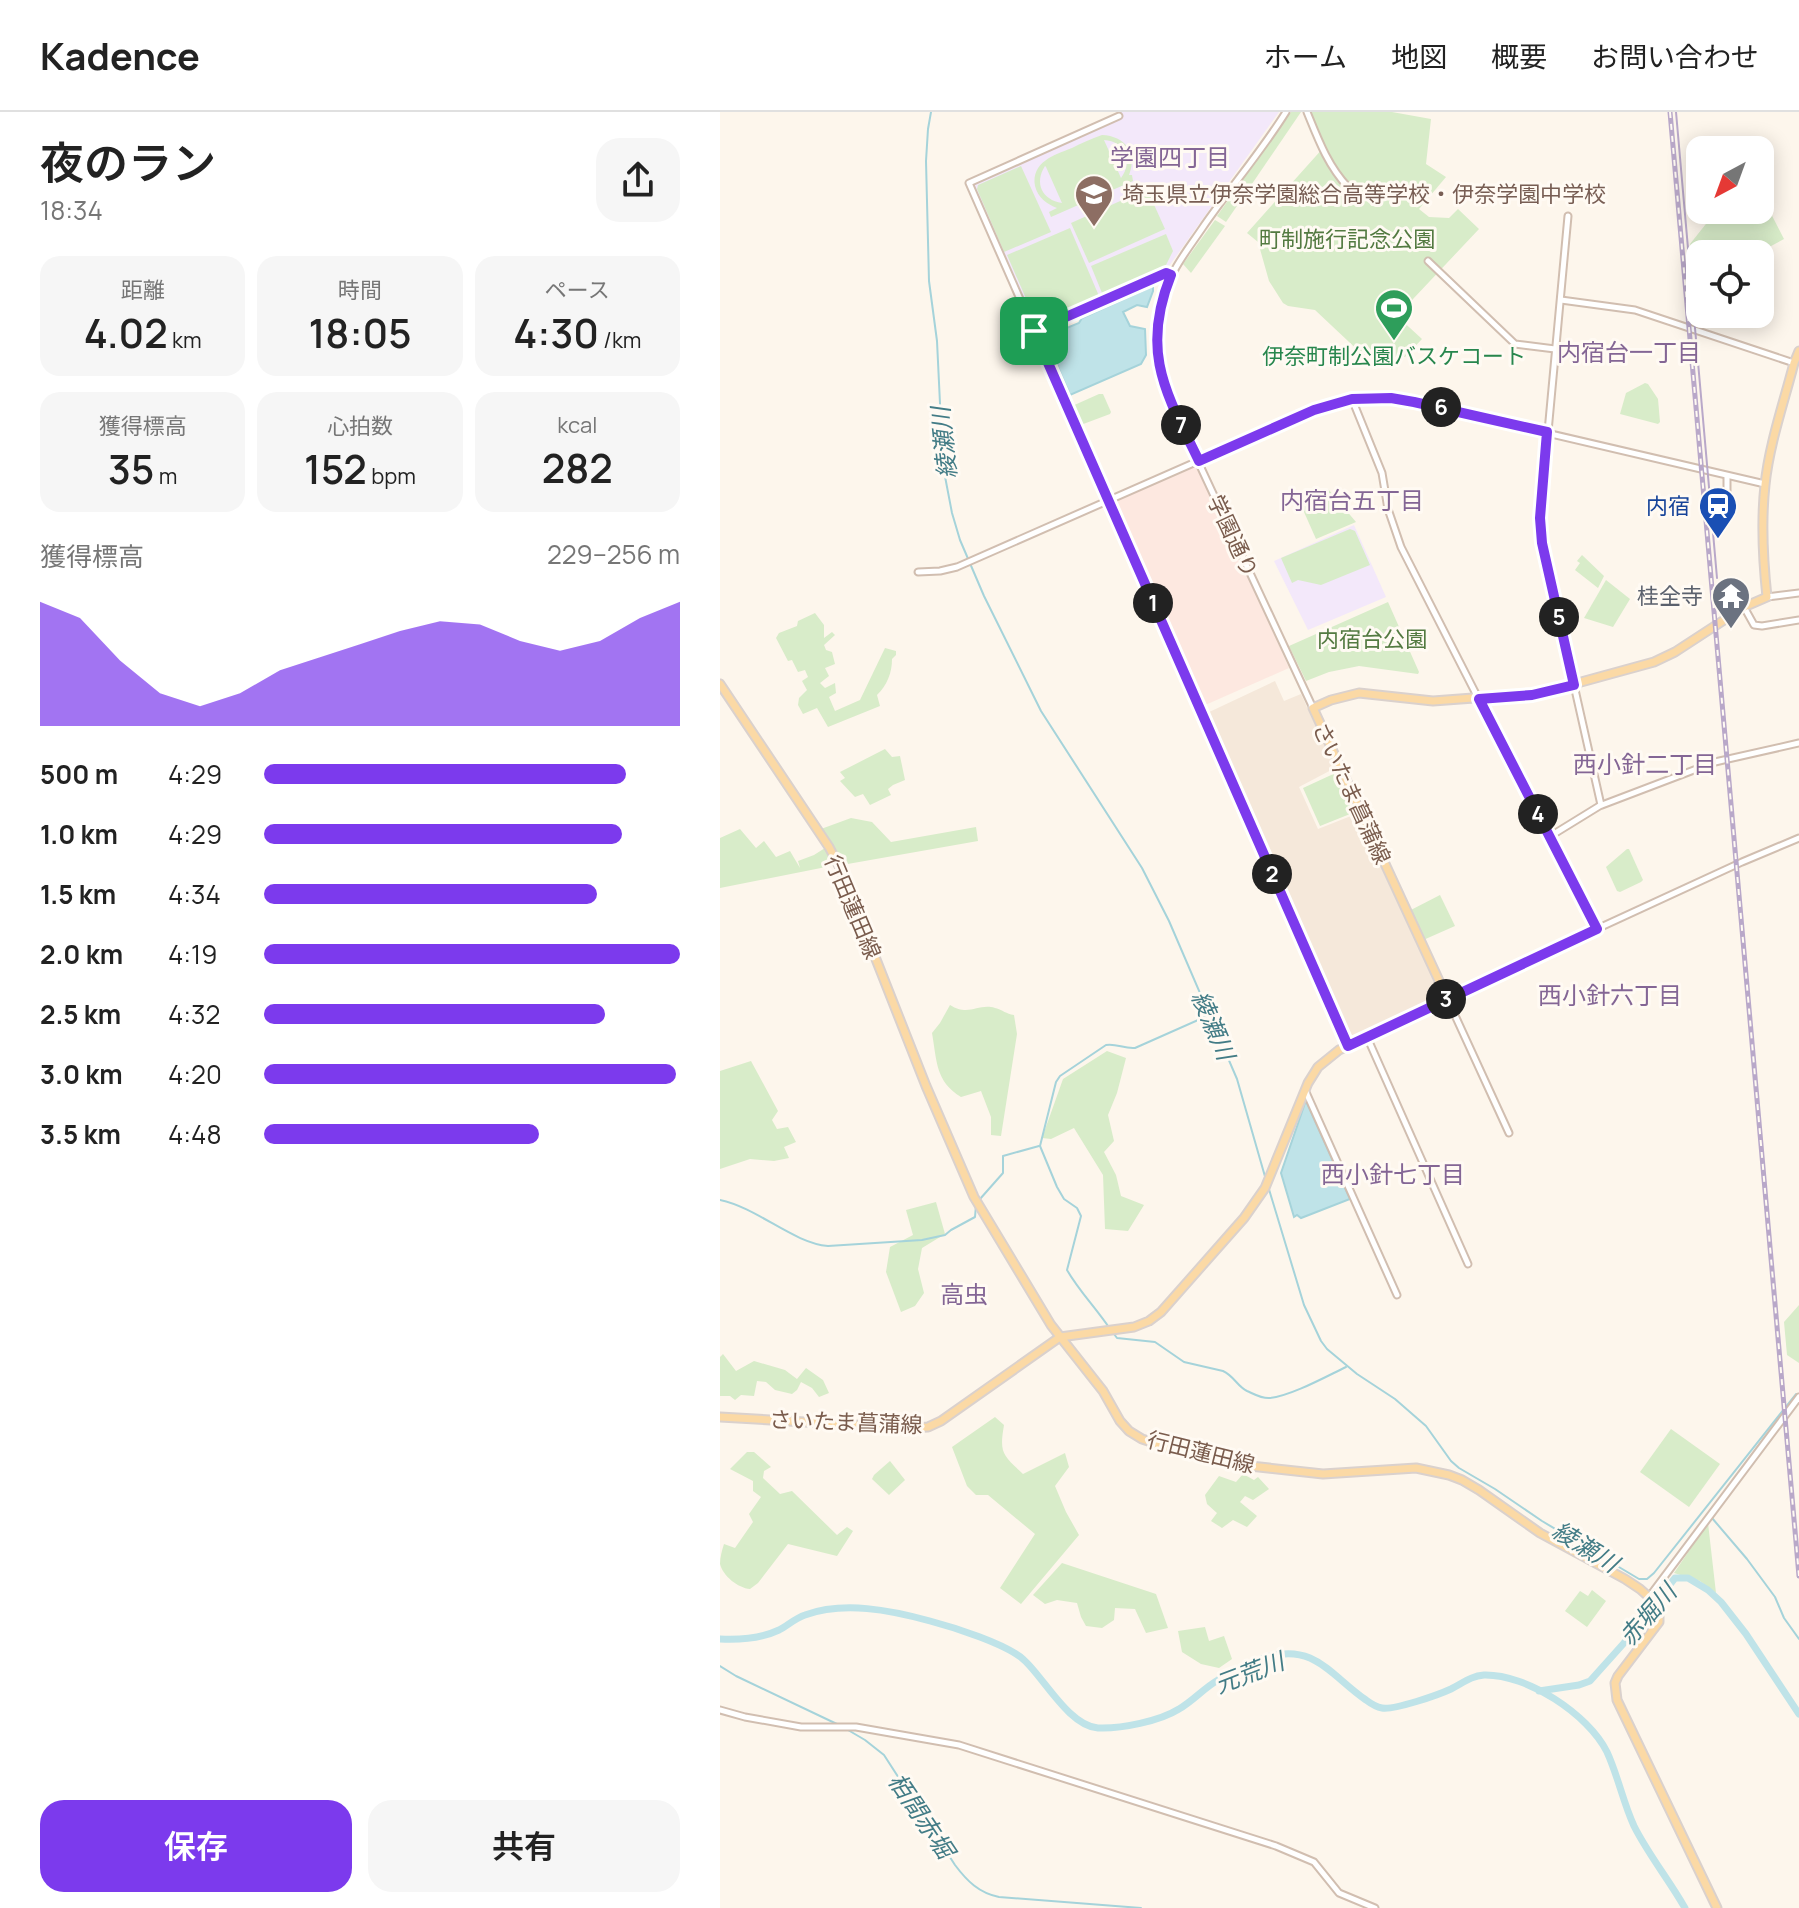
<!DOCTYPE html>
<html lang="ja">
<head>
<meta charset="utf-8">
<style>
	:root { --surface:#fff; --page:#f6f6f6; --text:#222; --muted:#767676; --line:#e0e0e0; --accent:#7c3aed }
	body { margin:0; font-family:Manrope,"Noto Sans JP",sans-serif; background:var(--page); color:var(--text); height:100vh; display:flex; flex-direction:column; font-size:30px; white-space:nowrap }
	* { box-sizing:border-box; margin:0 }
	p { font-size:26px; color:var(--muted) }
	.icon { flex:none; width:44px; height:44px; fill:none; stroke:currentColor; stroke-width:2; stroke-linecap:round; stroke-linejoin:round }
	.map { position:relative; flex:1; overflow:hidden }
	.side { display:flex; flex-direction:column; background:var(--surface); width:720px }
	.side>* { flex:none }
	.needle { width:52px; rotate:221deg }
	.tools { position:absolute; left:966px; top:24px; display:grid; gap:16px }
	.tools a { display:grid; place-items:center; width:88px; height:88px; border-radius:16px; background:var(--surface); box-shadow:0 4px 20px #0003; font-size:40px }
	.pin { position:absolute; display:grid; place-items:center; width:68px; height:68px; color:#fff; margin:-34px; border-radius:16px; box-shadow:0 4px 12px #0006 }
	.km { position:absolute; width:40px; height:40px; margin:-20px; border-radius:50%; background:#222; color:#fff; font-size:22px; line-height:40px; text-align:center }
	.round { display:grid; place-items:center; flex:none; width:84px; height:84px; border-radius:24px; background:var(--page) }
	.overview { display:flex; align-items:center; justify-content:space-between; height:136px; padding:0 40px }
	h1 { font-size:44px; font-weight:600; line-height:60px }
	.metrics { display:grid; grid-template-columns:repeat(3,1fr); gap:12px; height:136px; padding:8px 40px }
	.metrics div { display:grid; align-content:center; border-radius:20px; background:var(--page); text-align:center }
	.metrics b { font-size:40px; font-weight:600 }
	.metrics small { font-size:22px; font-weight:400 }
	.metrics p { font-size:22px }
	.chart { height:224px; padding:16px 40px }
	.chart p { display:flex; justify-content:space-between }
	.chart svg { width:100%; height:144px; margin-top:8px; fill:var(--accent); opacity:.7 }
	.button { display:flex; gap:16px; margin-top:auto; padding:16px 40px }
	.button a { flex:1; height:92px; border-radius:24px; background:var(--accent); color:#fff; font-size:32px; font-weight:600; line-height:92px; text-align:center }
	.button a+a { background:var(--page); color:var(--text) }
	ul { padding:0 40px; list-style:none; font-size:26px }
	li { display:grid; grid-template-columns:128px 96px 1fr; align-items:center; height:60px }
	li i { height:20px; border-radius:10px; background:var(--accent) }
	header { display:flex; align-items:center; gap:48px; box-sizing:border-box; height:112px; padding:0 40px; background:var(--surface); border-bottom:2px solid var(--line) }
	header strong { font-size:38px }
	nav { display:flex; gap:44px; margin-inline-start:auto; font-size:28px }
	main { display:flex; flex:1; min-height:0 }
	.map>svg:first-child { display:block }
	.residential { fill:#f5e8da }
	.commercial { fill:#fde8e0 }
	.education { fill:#f3e8fa }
	.green { fill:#d8ecc9; fill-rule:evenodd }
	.water { fill:#bfe3e8; stroke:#a5d3da; stroke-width:2 }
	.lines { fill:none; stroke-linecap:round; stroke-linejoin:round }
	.stream { stroke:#a5d3da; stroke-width:2 }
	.river { stroke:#bfe3e8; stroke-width:7 }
	.tertiary-casing { stroke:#d1beb0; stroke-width:9 }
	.primary-casing { stroke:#dad1cd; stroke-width:11 }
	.tertiary { stroke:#fff; stroke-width:5 }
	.primary { stroke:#fbd9a5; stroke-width:7 }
	.tram { stroke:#b9a8c9; stroke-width:2 }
	.rail-casing { stroke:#b9a8c9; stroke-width:5 }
	.rail { stroke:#fffaf3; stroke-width:2; stroke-dasharray:6; stroke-linecap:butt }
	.route-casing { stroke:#fff; stroke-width:16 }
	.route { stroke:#7c3aed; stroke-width:10 }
	.labels { text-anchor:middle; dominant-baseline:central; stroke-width:6; stroke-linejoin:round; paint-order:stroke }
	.education-label { font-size:22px; fill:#785e54; stroke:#fffaf3; text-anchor:start }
	.park-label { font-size:22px; fill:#537a41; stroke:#fffaf3 }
	.leisure-label { font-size:22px; fill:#27864d; stroke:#fffaf3 }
	.transit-label { font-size:22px; fill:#164399; stroke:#fffaf3; text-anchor:end }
	.street-label { font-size:22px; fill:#7a5c4d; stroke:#fffaf3 }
	.worship-label { font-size:22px; fill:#5b616d; stroke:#fffaf3; text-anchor:end }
	.neighbourhood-label { font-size:24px; fill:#846695; stroke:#fffaf3 }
	.water-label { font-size:24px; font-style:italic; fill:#437c86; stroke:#fffaf3 }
</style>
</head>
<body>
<header>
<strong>Kadence</strong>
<nav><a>ホーム</a><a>地図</a><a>概要</a><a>お問い合わせ</a></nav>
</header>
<main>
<section class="side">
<div class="overview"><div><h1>夜のラン</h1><p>18:34</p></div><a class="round"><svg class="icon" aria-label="share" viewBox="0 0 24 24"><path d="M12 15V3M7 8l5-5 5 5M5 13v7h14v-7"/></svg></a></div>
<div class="metrics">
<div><p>距離</p><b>4.02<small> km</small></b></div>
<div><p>時間</p><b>18:05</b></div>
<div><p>ペース</p><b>4:30<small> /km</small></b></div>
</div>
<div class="metrics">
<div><p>獲得標高</p><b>35<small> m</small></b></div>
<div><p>心拍数</p><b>152<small> bpm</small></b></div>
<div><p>kcal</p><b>282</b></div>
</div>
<div class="chart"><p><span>獲得標高</span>229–256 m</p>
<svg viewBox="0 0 160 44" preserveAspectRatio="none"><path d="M0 44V6L10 11L20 24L30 34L40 38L50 34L60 27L70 23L80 19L90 15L100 12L110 13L120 18L130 21L140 18L150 11L160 6V44z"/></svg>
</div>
<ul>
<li><b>500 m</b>4:29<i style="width:87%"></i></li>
<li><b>1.0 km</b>4:29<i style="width:86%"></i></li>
<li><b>1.5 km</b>4:34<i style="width:80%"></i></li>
<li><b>2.0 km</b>4:19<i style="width:100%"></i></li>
<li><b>2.5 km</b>4:32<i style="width:82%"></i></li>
<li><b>3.0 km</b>4:20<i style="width:99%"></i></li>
<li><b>3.5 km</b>4:48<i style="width:66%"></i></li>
</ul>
<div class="button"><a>保存</a><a>共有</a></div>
</section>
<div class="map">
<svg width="1079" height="1796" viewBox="0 0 1079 1796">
	<rect width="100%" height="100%" fill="#fdf6ec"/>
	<!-- residential -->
	<path class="residential" d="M555,569l9,20 17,-7 34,74 -36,19 19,42 38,-15 83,177 -2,7 -88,41 -144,-325z"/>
	<!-- commercial -->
	<path class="commercial" d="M478,353l91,203 -86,38 -91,-203z"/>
	<!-- education -->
	<g class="education">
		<path d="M399,0h160l-112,157 -133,57 -61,-140 1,-3 147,-64z"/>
		<path d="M634,413l32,72 -78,33 -34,-69z"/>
	</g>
	<!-- green -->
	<g class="green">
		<path d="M571,0h10l-75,110 -9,-6z"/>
		<path d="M590,0h82l39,7 -5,45 20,13 -27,32 10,8 20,1 9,-9 21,20 -82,87 25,23 -17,18h-40l-50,-47 -27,-4 -5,-3 -14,-22 -11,-39 -11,-9 77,-86z"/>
		<path d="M382,23c23,1 36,18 27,40h3l1,6 -82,36 -2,-5 8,-4c-10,-4 -19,-10 -22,-22 -4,-24 19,-31 37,-38 9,-5 19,-9 30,-13zM384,28c21,1 30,21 17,38zM325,54l1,1 16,36c-20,-3 -28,-20 -17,-37z"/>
		<path d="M301,54l30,66 -47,20 -27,-63 1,-4z"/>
		<path d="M427,77l18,40 -76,34 -18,-40z"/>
		<path d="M1040,89l5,1 19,37 -28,15h-56v17l-5,-1 -5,-26 27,-34h43z"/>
		<path d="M495,108l10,6 -34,47 -8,-9z"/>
		<path d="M350,116l29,68 -59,25 -5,-2 -28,-64z"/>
		<path d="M446,122l7,17 -8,16 -63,26 -11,-27z"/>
		<path d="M925,271l3,1 10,15 2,23 -2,2 -38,-10 6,-21z"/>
		<path d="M379,282h4l8,18 -1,2 -32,12 -8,-19z"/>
		<path d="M608,377l28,33 -40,17 -16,-36z"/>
		<path d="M630,417l5,2 15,34 -49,20 -23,-5 -6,3 -11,-25z"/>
		<path d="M862,443l22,21 -6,12 -23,-18 5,-7 -3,-2z"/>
		<path d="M886,468l24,19 -17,28 -29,-9z"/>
		<path d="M668,490l31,70 -1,2 -59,-8 -30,6 -23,9 -17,-35z"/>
		<path d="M95,501l9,12v13l8,-6 3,3 -11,10 2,5 6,2 3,12 -10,4 4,8 -9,7 5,5 10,-5 1,10 -7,4 6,14 25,-11 25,-52 11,3v4l-4,4c0,14 -5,26 -15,36l3,11 -52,21 -11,-19 -14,6 -5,-9 1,-7 8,-8 -5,-9 6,-4 -3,-7 -7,2 -6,-12 -4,1 -12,-23 3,-5 18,-7 1,-5z"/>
		<path d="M165,637l7,8 8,-1 5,24 -12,5 -5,4 3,6 -21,10 -7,-11 -8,3 -15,-16 5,-3 -5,-6z"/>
		<path d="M622,658l18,40 -40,16 -17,-38z"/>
		<path d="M131,706l21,4 19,20 85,-15 2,14 -136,24 -21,-36z"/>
		<path d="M20,717l16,19 8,-7 12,16 14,-6 10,17 -2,-7 16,-6 11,-7 11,17 -116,23v-50z"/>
		<path d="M907,737h2l14,31 -2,2 -21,10 -3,-1 -11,-24z"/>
		<path d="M720,783l15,31 -34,15 -14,-29z"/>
		<path d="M230,893c19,12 28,-2 45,3 8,2 11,6 19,7l3,19 -16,102 -10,-1v-18l-10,-26 -20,6c-26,-16 -24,-36 -29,-64l8,-10z"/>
		<path d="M387,939l19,7 -9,35 -9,22 6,26 -10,11 12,23 5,21 23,9 -16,26 -23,-2 -2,-54 -29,-47 -23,11 -9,-1 21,-59z"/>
		<path d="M31,949l27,50 -6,9 5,9 11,-2 8,15 -12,5 5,11 -15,3 -24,-2 -30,10v-98z"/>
		<path d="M216,1090l9,32 -23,14 -4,21 6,24 -9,13 -14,6 -15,-40 4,-25 23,-12 -7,-25z"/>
		<path d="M1079,1193v58l-12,-8 -3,-33z"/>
		<path d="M3,1242l13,17 18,-10 31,9 12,9 9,-11 17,12 6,13 -10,4 -7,-9 -11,-6 -4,8 -5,4 -17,-4 -9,-8 -9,-1 -3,15 -13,-1 -6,5 -5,-4h-10v-39z"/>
		<path d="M275,1305l9,8c-5,29 -1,30 19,49l42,-21 4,14 -14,19 11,26 13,23 -58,69 -21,-16 35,-54 -47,-39h-12l-9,-9 -15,-39z"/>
		<path d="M951,1317l49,35 -31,43 -49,-35z"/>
		<path d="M27,1340h7l17,15 -7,4 -1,7 17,16 12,-3 45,44 10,-8 6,4 -16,25 -49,-12 -30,39 -8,6c-12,-1 -27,-13 -30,-25 0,-7 2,-14 4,-20l11,4 18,-26 -4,-8 12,-17 -8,-6v-10l-23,-12z"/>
		<path d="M170,1349l15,19 -16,15 -17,-16 2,-4z"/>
		<path d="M523,1362l11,6 4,-3 11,12 -16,11 -8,-4 -5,6 17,14 -10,11 -14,-7 -11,8 -11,-7 6,-8 -10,-9 -2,-9 14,-19 17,6z"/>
		<path d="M988,1411l8,70 -16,-12 -26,-8z"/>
		<path d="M342,1451l94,31 12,34 -22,5 -11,-24 -20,-1 -1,12 -12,8 -16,-2 -5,-9 -4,-14 -20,-3 -12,4 -12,-9z"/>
		<path d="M872,1478l14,11 -19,26 -22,-16 15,-20 8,5z"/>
		<path d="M485,1515l4,14 15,-5 8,23 -13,9 -18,-4 -19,-12 -4,-21z"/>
	</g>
	<!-- water -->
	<g class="water">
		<path d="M433,174v5l-6,16 -10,-2 -14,7 7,14 15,3 1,26 -5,9 -71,31 -19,-44 5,-4 -4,-13 27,-11 3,-5z"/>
		<path d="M585,991h2l43,96 -49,19 -4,-3 -3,2 -13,-44z"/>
	</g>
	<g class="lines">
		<!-- stream -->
		<g class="stream">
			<path d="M211,0l-3,17 -2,32 3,120 8,60 6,125 9,47 8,27 24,56 57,115 101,157 27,53 68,158 29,101"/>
			<path d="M548,1074l36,119 17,36 6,8 30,25 38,25 31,27 25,35 8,7 36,21 47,32 97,58h8l7,-6 142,-179"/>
			<path d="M260,1087l23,-26v-17l36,-10"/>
			<path d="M0,1088c38,8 73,43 108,46l94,-6 23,-5 6,-5 24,-13 1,-12"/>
			<path d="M390,1217c-14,-21 -31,-38 -43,-59l14,-54 -4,-8 -13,-9 -7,-12 -17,-41 16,-64 4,-6 46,-31c10,-2 18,4 29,3l72,-32"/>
			<path d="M394,1222l3,4 38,4 29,20 39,9c11,5 14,15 24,20 7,3 15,8 23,7 21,-2 57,-22 76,-31"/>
			<path d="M992,1406l35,41 28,38 9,21 15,21"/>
			<path d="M0,1554l16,10 103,49"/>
			<path d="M128,1618l17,10 19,15 71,110c12,16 24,28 44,32l142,11"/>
		</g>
		<!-- river -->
		<g class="river">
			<path d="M0,1527c20,1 40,0 59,-9 9,-5 17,-12 26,-15 39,-14 85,-5 125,6 23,6 77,23 94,39 20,18 45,66 74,68 23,1 62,-7 81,-19 14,-8 25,-21 39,-29 14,-9 33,-18 49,-23 48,-14 64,19 99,43 4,3 10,7 16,8 13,2 56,-13 69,-19 12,-6 20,-13 33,-14 43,-1 104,39 123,77 11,24 16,50 27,74 14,28 35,54 51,82"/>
			<path d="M819,1579l40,-6 11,-4 34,-38 51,-65h13l20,12 13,12 25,32 53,80"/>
		</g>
		<!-- tertiary casing -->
		<g class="tertiary-casing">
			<g id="tertiary">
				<path d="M566,0c-25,40 -56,76 -83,115 -10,15 -22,30 -30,46 -21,39 -20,84 -5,124l145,311"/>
				<path d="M587,0c11,27 21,54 41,75"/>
				<path d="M399,4l-150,67 379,863"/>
				<path d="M848,104l-28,302 2,25 59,262 -52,32 48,92"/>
				<path d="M708,149l87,83 40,5"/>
				<path d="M841,188l74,10 159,53"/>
				<path d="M314,219l132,-58 5,2"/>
				<path d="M632,287l30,74 6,36 13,38 148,290"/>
				<path d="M1002,389l5,-5v-20"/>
				<path d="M198,460l22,-1 17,-4 357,-157c36,-12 63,-14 100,-8l351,82"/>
				<path d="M1047,485l32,-4"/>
				<path d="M1024,495l10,18 8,1 37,-6"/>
				<path d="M882,693l113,-43 84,-19"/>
				<path d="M647,925l101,227"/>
				<path d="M585,978l92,205"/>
				<path d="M789,1021l-62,-135 295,-136 57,-24"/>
				<path d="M929,1485l150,-200"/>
				<path d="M0,1598l25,7 56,10h55l103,18 317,101 38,16 25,31 36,15"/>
			</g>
		</g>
		<!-- primary casing -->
		<g class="primary-casing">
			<g id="primary">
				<path d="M0,572l109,163 11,21 86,218 48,111 77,128 52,66 17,30 9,10 13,8 34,11 56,14 91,10 93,-6 33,7 13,5 17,10 61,43 85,46 15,10 9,8 10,20v5l-41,54 -3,7 2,17 100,208"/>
				<path d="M0,1305l187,11 21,-1 13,-6 119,-84 74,-10 15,-6 12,-9 83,-94 21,-30 43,-105 10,-16 21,-17 108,-52 -134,-290 18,-8 28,-7 74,8 108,-8 113,-31 21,-10 69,-45 23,-10c-4,-37 -6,-75 -2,-112 4,-40 19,-83 29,-122l5,-12"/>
			</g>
		</g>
		<!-- tertiary -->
		<use href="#tertiary" class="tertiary"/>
		<!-- primary -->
		<use href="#primary" class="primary"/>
		<!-- tram -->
		<path class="tram" d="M956,0l41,466"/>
		<!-- rail casing -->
		<g class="rail-casing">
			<path id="rail" d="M950,0l129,1464"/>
		</g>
		<!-- rail -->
		<use href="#rail" class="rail"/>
	</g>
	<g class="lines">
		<!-- route casing -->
		<g class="route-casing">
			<path id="route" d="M446,161l5,2c-31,77 -5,118 28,186l115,-51 38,-11 39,-1 23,4 133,30 -7,86 2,25 32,142 -42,10 -53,4 118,230 -249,117 -314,-715z"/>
		</g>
		<!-- route -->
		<use href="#route" class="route"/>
	</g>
	<!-- icons -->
	<defs>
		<g id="school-pin" transform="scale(2)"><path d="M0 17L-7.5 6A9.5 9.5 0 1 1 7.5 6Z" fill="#8d6e63" stroke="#fffaf3"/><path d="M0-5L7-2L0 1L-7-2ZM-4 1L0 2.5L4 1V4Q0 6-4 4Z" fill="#fff"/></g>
		<g id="stadium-pin" transform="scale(2)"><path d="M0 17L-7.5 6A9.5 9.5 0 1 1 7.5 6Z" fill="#2e9e5b" stroke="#fffaf3"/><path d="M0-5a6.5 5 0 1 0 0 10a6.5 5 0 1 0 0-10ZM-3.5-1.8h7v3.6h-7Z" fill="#fff"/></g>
		<g id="station-pin" transform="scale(2)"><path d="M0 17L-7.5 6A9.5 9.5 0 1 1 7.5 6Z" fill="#1a4fb4" stroke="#fffaf3"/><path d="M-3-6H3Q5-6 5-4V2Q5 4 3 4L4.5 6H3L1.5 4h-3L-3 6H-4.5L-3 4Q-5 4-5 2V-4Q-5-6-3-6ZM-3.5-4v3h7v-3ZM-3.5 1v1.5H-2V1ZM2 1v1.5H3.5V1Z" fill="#fff"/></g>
		<g id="temple-pin" transform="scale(2)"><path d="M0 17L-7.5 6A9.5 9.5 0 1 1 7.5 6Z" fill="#6b7280" stroke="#fffaf3"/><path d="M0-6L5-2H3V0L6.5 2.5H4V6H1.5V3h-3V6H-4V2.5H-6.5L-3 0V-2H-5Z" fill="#fff"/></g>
	</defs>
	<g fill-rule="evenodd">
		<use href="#school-pin" x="374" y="82"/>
		<use href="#stadium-pin" x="674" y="196"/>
		<use href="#station-pin" x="998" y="394"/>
		<use href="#temple-pin" x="1011" y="484"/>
	</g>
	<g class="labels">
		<!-- education labels -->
		<g class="education-label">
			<text x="402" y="82">埼玉県立伊奈学園総合高等学校・伊奈学園中学校</text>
		</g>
		<!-- park labels -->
		<g class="park-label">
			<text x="627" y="127">町制施行記念公園</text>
			<text x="652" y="527">内宿台公園</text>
		</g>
		<!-- leisure labels -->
		<g class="leisure-label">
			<text x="674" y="244">伊奈町制公園バスケコート</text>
		</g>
		<!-- transit labels -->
		<g class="transit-label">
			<text x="970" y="394">内宿</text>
		</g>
		<!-- street labels -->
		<g class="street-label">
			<text transform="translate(513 424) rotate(65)">学園通り</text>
			<text transform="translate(632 681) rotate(65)">さいたま菖蒲線</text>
			<text transform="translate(133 795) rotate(67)">行田蓮田線</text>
			<text transform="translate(126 1310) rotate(2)">さいたま菖蒲線</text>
			<text transform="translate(481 1340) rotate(14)">行田蓮田線</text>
		</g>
		<!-- worship labels -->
		<g class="worship-label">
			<text x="983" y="484">桂全寺</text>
		</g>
		<!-- neighbourhood labels -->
		<g class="neighbourhood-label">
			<text x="450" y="44">学園四丁目</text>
			<text x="909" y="239">内宿台一丁目</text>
			<text x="632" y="387">内宿台五丁目</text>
			<text x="925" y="651">西小針二丁目</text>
			<text x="890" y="882">西小針六丁目</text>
			<text x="673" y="1061">西小針七丁目</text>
			<text x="244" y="1181">高虫</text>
		</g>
		<!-- water labels -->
		<g class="water-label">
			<text transform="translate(223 331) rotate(-96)">綾瀬川</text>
			<text transform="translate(494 913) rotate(67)">綾瀬川</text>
			<text transform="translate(866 1434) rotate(32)">綾瀬川</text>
			<text transform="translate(927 1502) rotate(-49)">赤堀川</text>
			<text transform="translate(529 1560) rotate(-21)">元荒川</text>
			<text transform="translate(202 1703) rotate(56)">栢間赤堀</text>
		</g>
	</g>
</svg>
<div class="tools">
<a><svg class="needle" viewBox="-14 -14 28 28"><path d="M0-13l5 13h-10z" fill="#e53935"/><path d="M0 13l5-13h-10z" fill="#767676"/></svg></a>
<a><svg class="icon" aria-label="locate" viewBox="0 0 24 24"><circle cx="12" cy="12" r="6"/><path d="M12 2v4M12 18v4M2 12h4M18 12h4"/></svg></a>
</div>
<div class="pin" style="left:314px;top:219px;background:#1e9e55"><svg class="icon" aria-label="arrive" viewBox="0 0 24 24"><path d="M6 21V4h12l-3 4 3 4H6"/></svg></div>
<b class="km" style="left:433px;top:491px">1</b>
<b class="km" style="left:552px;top:762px">2</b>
<b class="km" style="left:726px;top:887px">3</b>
<b class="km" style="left:818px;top:702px">4</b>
<b class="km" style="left:839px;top:505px">5</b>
<b class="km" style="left:721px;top:295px">6</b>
<b class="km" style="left:461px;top:313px">7</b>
</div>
</main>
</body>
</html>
